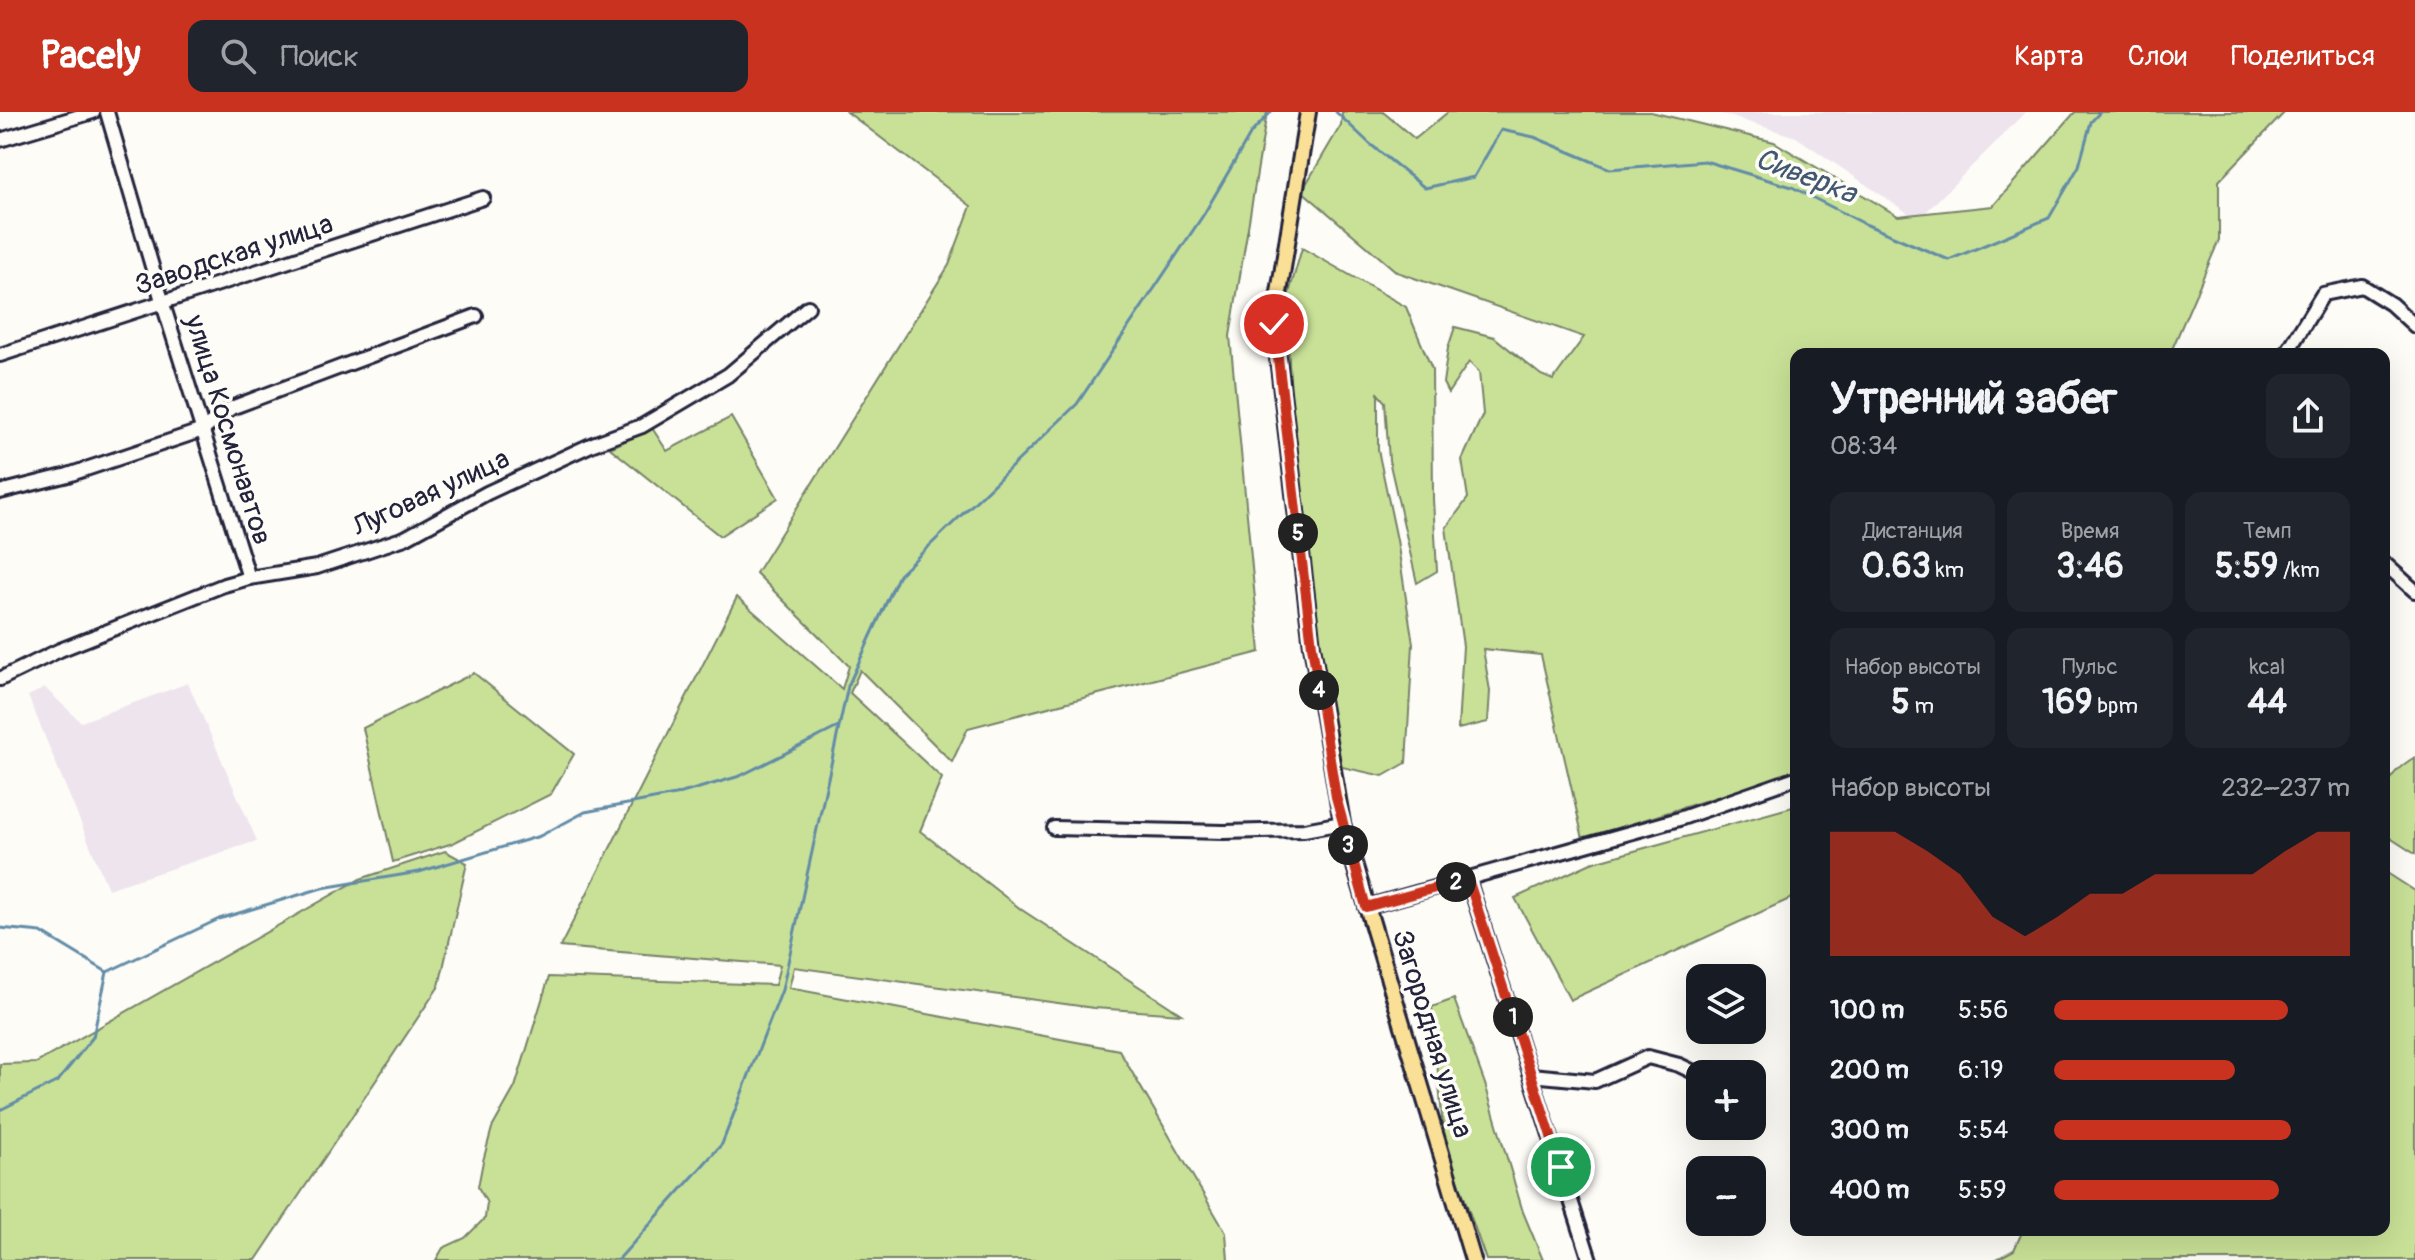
<!DOCTYPE html>
<html lang="ru">
<head>
<meta charset="utf-8">
<style>
	:root { --surface:#171b24; --page:#20242c; --text:#f1f3f6; --muted:#9ea1a6; --accent:#c8321e }
	body { margin:0; font-family:Pangolin,sans-serif; background:var(--page); color:var(--text); height:100vh; display:flex; flex-direction:column; font-size:30px; white-space:nowrap }
	* { box-sizing:border-box; margin:0 }
	p { font-size:26px; color:var(--muted) }
	.icon { flex:none; width:44px; height:44px; fill:none; stroke:currentColor; stroke-width:2; stroke-linecap:round; stroke-linejoin:round }
	.map { position:relative; flex:1; overflow:hidden }
	.sheet { position:absolute; left:1790px; top:236px; width:600px; height:888px; display:flex; flex-direction:column; background:var(--surface); border-radius:16px; box-shadow:0 8px 32px #0002 }
	.sheet>* { flex:none }
	.controls { position:absolute; left:1686px; top:852px; display:grid; gap:16px }
	.controls a { display:grid; place-items:center; width:80px; height:80px; border-radius:16px; background:var(--surface); box-shadow:0 8px 32px #0002; font-size:40px }
	.pin { position:absolute; display:grid; place-items:center; width:68px; height:68px; color:#fff; margin:-34px; border:4px solid #fff; border-radius:50%; box-shadow:0 2px 8px #0007 }
	.km { position:absolute; width:40px; height:40px; margin:-20px; border-radius:50%; background:#222; color:#fff; font-size:22px; line-height:40px; text-align:center }
	.round { display:grid; place-items:center; flex:none; width:84px; height:84px; border-radius:16px; background:var(--page) }
	.head { display:flex; align-items:center; justify-content:space-between; height:136px; padding:0 40px }
	h1 { font-size:44px; font-weight:800; line-height:60px }
	.stats { display:grid; grid-template-columns:repeat(3,1fr); gap:12px; height:136px; padding:8px 40px }
	.stats div { display:grid; align-content:center; border-radius:16px; background:var(--page); text-align:center }
	.stats b { font-size:34px; font-weight:800 }
	.stats small { font-size:22px; font-weight:400 }
	.stats p { font-size:22px }
	.chart { height:224px; padding:16px 40px }
	.chart p { display:flex; justify-content:space-between }
	.chart svg { width:100%; height:144px; margin-top:8px; fill:var(--accent); opacity:.7 }
	ul { padding:0 40px; list-style:none; font-size:26px }
	li { display:grid; grid-template-columns:128px 96px 1fr; align-items:center; height:60px }
	li i { height:20px; border-radius:10px; background:var(--accent) }
	header { display:flex; align-items:center; gap:48px; box-sizing:border-box; height:112px; padding:0 40px; background:var(--accent); color:#fff }
	header strong { font-size:38px }
	nav { display:flex; gap:44px; margin-inline-start:auto; font-size:28px }
	.search { width:560px; height:72px; background:var(--page); display:flex; align-items:center; gap:20px; box-sizing:border-box; padding:0 28px; border-radius:16px; color:var(--muted); font-size:30px }
	.map>svg:first-child { display:block }
	.built { fill:#eee4ee }
	.green { fill:#c9e197; stroke:#768269; stroke-width:2 }
	.lines { fill:none; stroke-linecap:round; stroke-linejoin:round }
	.stream { stroke:#628ca7; stroke-width:3 }
	.minor-casing { stroke:#22223b; stroke-width:18 }
	.major-casing { stroke:#22223b; stroke-width:20 }
	.minor { stroke:#fdfcf7; stroke-width:12 }
	.major { stroke:#fadf96; stroke-width:14 }
	.route-casing { stroke:#fff; stroke-width:16 }
	.route { stroke:#c8321e; stroke-width:10 }
	.labels { text-anchor:middle; dominant-baseline:central; stroke-width:7; stroke-linejoin:round; paint-order:stroke }
	.street-label { font-size:28px; fill:#22223b; stroke:#fdfcf7 }
	.water-label { font-size:30px; font-style:italic; fill:#425771; stroke:#fdfcf7 }
</style>
</head>
<body>
<header>
<strong>Pacely</strong>
<div class="search"><svg class="icon" aria-label="search" viewBox="0 0 24 24"><circle cx="10" cy="10" r="6"/><path d="M15 15l6 6"/></svg>Поиск</div>
<nav><a>Карта</a><a>Слои</a><a>Поделиться</a></nav>
</header>
<div class="map">
<svg width="2415" height="1148" viewBox="0 0 2415 1148">
	<rect width="100%" height="100%" fill="#fdfcf7"/>
	<filter id="ink" filterUnits="userSpaceOnUse"><feTurbulence type="fractalNoise" baseFrequency=".0125" numOctaves="2"/><feDisplacementMap in="SourceGraphic" scale="16" xChannelSelector="R" yChannelSelector="G"/><feConvolveMatrix kernelMatrix="1 2 1 2 8 2 1 2 1" color-interpolation-filters="sRGB"/></filter>
	<g filter="url(#ink)">
		<!-- built -->
		<g class="built">
			<path d="M1716,0h310l-108,108 -122,-83z"/>
			<path d="M188,571l69,158 -149,48 -80,-193 17,-8 36,34z"/>
		</g>
		<!-- green -->
		<g class="green">
			<path d="M847,0h420l-37,224 30,316 -292,76 -16,34 -92,-92 -10,23 92,85 -22,53 102,79 159,104 -87,-6 -300,-41 -5,21 330,62 107,183 2,27h-792l7,-12 22,-10 20,-20 2,-15 -9,-16 5,-26 9,-33 23,-41 34,-110 226,8 5,-20 -220,-18 177,-350 105,92 7,-23 -93,-93 193,-308 22,-59z"/>
			<path d="M1342,0h41l32,27 33,-27h203l123,30 124,74 95,-10 82,-94h210l-66,69v59l-49,114h-374v418l-213,67 -42,-184 -58,-6 7,42 -2,31 -30,7 5,-83 -17,-118 22,-30 -6,-38 21,-46 -4,-42 -10,-10 -21,31 -5,-10 5,-35 7,-21 39,10 47,38 12,5 31,-43 -187,-65 -95,-81 39,-66z"/>
			<path d="M1302,136l104,59 26,62 1,130 4,72 -20,12 -28,-123 -4,-58 -7,-8v56l19,90 16,104 -7,119 -23,13 -41,-9 -8,-31 -17,-101 -24,-199 -7,-132z"/>
			<path d="M731,305l47,81 -58,38 -110,-88 42,-20 15,23z"/>
			<path d="M474,561l100,81 -23,40 -98,49 -60,19 -30,-134z"/>
			<path d="M2415,645v97l-31,-20c0,-38 -5,-56 31,-77z"/>
			<path d="M1796,694v90l-226,104 -55,-102 76,-35z"/>
			<path d="M445,739l22,12 -28,123 -183,274h-256v-196l36,-1 324,-184z"/>
			<path d="M2384,759l31,20v369h-420l19,-10 9,-20h361z"/>
			<path d="M1454,887l31,85 38,128 20,48h-57l-42,-121 -12,-132z"/>
		</g>
		<g class="lines">
			<!-- stream -->
			<g class="stream">
				<path d="M1336,0l34,32 55,44 49,-11 27,-47 33,7 76,32 95,-8 87,26 73,37 84,36 100,-42 30,-52 12,-44 9,-10"/>
				<path d="M0,816l41,4 66,40"/>
				<path d="M107,860l112,-53 103,-31 97,-16 121,-36 45,-24 90,-17 65,-19 98,-49"/>
				<path d="M0,998l58,-29 35,-44 14,-65"/>
				<path d="M618,1148l104,-116 60,-154 66,-304 51,-111 178,-171 127,-190 47,-81 20,-21"/>
			</g>
			<!-- minor casing -->
			<g class="minor-casing">
				<g id="minor">
					<path d="M107,0l56,192 86,274"/>
					<path d="M0,28l93,-28"/>
					<path d="M2286,242l37,-60 39,-8 29,18 24,22"/>
					<path d="M0,243l483,-157"/>
					<path d="M0,380l68,-17 135,-45 28,-22 245,-92"/>
					<path d="M2384,451l31,28"/>
					<path d="M0,567l60,-29 164,-65 25,-7 68,-11 88,-29 82,-45 106,-49 49,-18 86,-51 80,-68"/>
					<path d="M1054,716l170,4 80,-2 38,-7"/>
					<path d="M1468,767l122,381"/>
					<path d="M1366,795l313,-88 117,-41"/>
					<path d="M1531,963l64,6 53,-24 31,8 21,10"/>
					<path d="M1748,1014v1"/>
				</g>
			</g>
			<!-- major casing -->
			<g class="major-casing">
				<path id="major" d="M1308,0l-34,212 38,322 30,177 131,437"/>
			</g>
			<!-- minor -->
			<use href="#minor" class="minor"/>
			<!-- major -->
			<use href="#major" class="major"/>
		</g>
	</g>
	<g class="lines" filter="url(#ink)">
		<!-- route casing -->
		<g class="route-casing">
			<path id="route" d="M1274,212l38,322 24,151 30,110 102,-28 93,288"/>
		</g>
		<!-- route -->
		<use href="#route" class="route"/>
	</g>
	<g class="labels">
		<!-- street labels -->
		<g class="street-label">
			<text transform="translate(234 143) rotate(-18)">Заводская улица</text>
			<text transform="translate(228 318) rotate(73)">улица Космонавтов</text>
			<text transform="translate(431 381) rotate(-25)">Луговая улица</text>
			<text transform="translate(1432 922) rotate(73)">Загородная улица</text>
		</g>
		<!-- water labels -->
		<g class="water-label">
			<text transform="translate(1806 64) rotate(21)">Сиверка</text>
		</g>
	</g>
</svg>
<div class="controls">
<a><svg class="icon" aria-label="layers" viewBox="0 0 24 24"><path d="M12 4l9 5-9 5-9-5zM3 14l9 5 9-5"/></svg></a>
<a>+</a>
<a>−</a>
</div>
<div class="pin" style="left:1561px;top:1055px;background:#1e9e55"><svg class="icon" aria-label="arrive" viewBox="0 0 24 24"><path d="M6 21V4h12l-3 4 3 4H6"/></svg></div>
<div class="pin" style="left:1274px;top:212px;background:#d93025"><svg class="icon" aria-label="check" viewBox="0 0 24 24"><path d="M5 12l5 5 9-10"/></svg></div>
<b class="km" style="left:1513px;top:905px">1</b>
<b class="km" style="left:1456px;top:770px">2</b>
<b class="km" style="left:1348px;top:733px">3</b>
<b class="km" style="left:1319px;top:578px">4</b>
<b class="km" style="left:1298px;top:421px">5</b>
<section class="sheet">
<div class="head"><div><h1>Утренний забег</h1><p>08:34</p></div><a class="round"><svg class="icon" aria-label="share" viewBox="0 0 24 24"><path d="M12 15V3M7 8l5-5 5 5M5 13v7h14v-7"/></svg></a></div>
<div class="stats">
<div><p>Дистанция</p><b>0.63<small> km</small></b></div>
<div><p>Время</p><b>3:46</b></div>
<div><p>Темп</p><b>5:59<small> /km</small></b></div>
</div>
<div class="stats">
<div><p>Набор высоты</p><b>5<small> m</small></b></div>
<div><p>Пульс</p><b>169<small> bpm</small></b></div>
<div><p>kcal</p><b>44</b></div>
</div>
<div class="chart"><p><span>Набор высоты</span>232–237 m</p>
<svg viewBox="0 0 160 44" preserveAspectRatio="none"><path d="M0 44V6L10 6L20 6L30 12L40 19L50 32L60 38L70 32L80 25L90 25L100 19L110 19L120 19L130 19L140 12L150 6L160 6V44z"/></svg>
</div>
<ul>
<li><b>100 m</b>5:56<i style="width:79%"></i></li>
<li><b>200 m</b>6:19<i style="width:61%"></i></li>
<li><b>300 m</b>5:54<i style="width:80%"></i></li>
<li><b>400 m</b>5:59<i style="width:76%"></i></li>
</ul>
</section>
</div>
</body>
</html>
